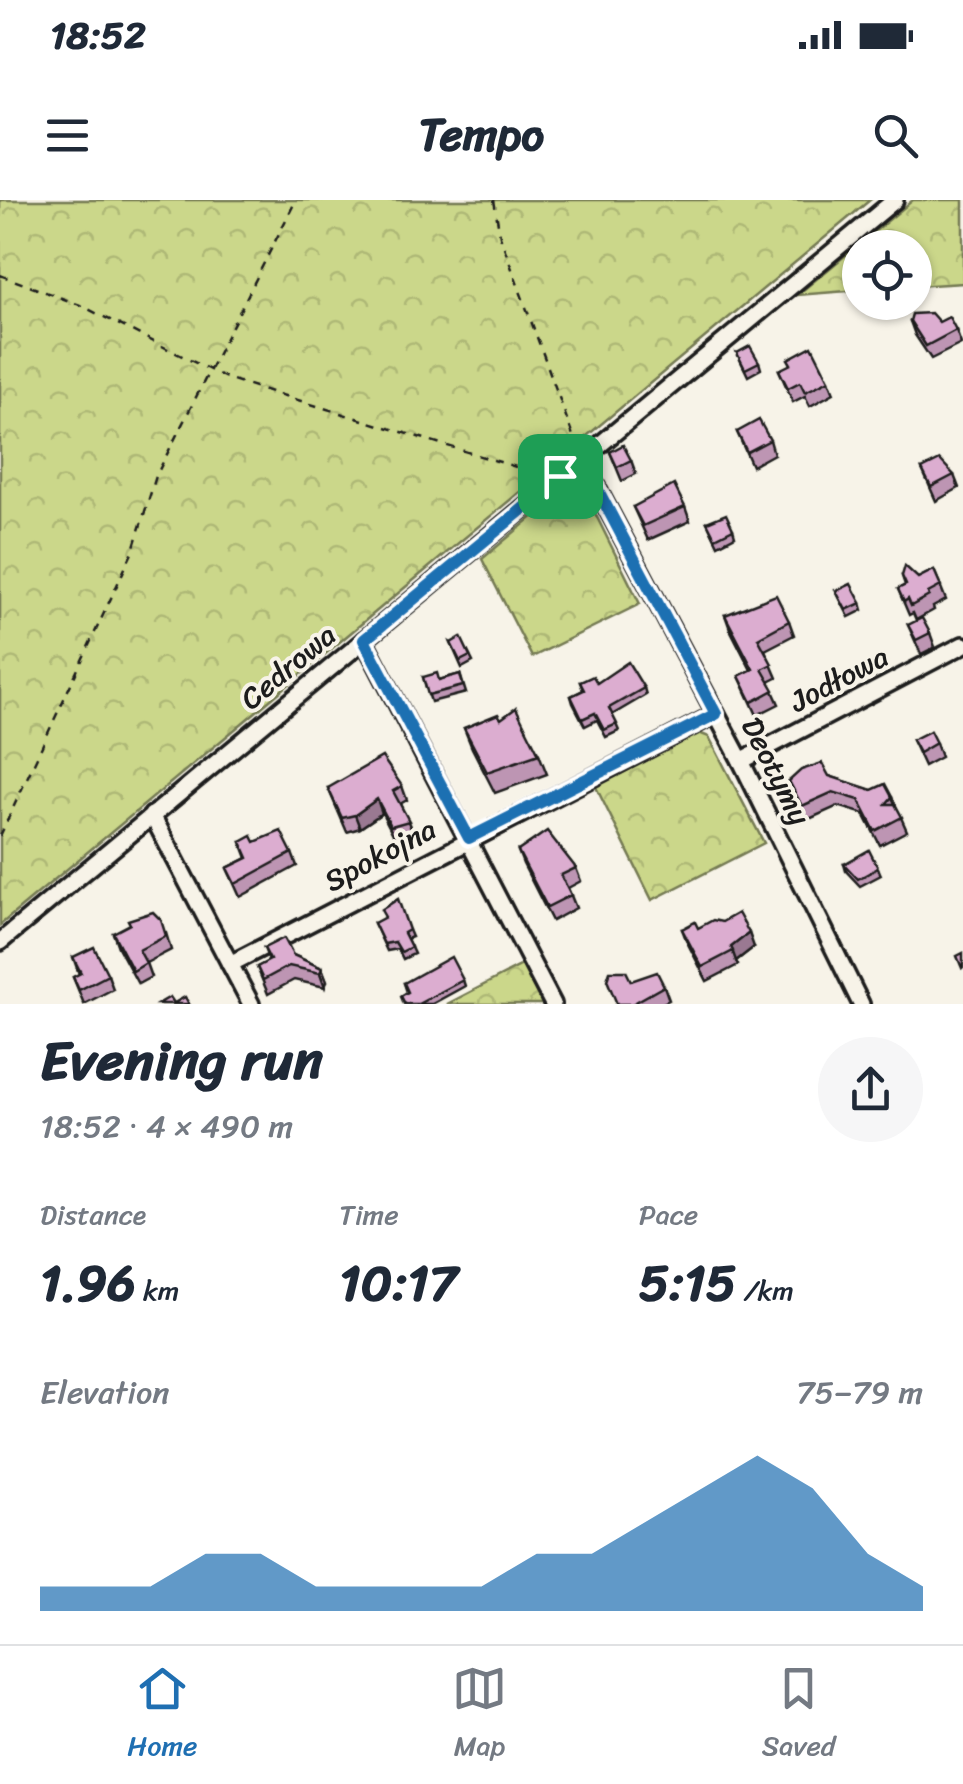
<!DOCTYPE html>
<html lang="en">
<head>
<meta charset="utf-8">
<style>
	:root { --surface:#fff; --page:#f6f6f7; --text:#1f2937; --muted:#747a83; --line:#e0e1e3; --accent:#1f6fb2 }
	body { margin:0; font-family:Sriracha,sans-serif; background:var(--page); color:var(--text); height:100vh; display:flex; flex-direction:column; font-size:38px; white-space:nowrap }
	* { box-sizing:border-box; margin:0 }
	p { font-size:32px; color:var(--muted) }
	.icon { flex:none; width:55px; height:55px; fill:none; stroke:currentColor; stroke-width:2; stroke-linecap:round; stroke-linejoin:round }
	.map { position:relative; height:804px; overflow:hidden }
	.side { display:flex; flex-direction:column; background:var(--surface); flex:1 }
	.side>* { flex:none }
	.buttons { position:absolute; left:842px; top:30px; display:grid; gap:20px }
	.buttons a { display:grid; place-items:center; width:90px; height:90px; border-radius:50%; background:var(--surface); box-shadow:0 2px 8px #0004; font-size:50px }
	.pin { position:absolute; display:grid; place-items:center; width:85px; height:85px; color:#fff; margin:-42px; border-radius:20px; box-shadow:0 5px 15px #0006 }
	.round { display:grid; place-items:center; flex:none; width:105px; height:105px; border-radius:52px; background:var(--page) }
	.summary { display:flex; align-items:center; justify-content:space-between; height:170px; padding:0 40px }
	h1 { font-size:55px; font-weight:700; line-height:75px }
	.metrics { display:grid; grid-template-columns:repeat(3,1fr); gap:15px; height:170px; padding:10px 40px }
	.metrics div { display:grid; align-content:center }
	.metrics b { font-size:50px; font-weight:700 }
	.metrics small { font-size:28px; font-weight:400 }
	.metrics p { font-size:28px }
	.chart { height:280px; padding:20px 40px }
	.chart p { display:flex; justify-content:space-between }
	.chart svg { width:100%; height:180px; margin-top:10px; fill:var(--accent); opacity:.7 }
	.status { display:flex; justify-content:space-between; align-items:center; height:70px; padding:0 50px; background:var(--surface); direction:ltr }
	.status svg { height:28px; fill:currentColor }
	header { display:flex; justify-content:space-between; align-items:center; height:130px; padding:0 40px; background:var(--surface); font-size:45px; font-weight:700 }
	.tabs { display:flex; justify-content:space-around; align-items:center; height:140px; border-top:2px solid var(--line); background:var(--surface); font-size:28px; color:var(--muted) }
	.tabs a { display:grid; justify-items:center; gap:5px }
	.tabs .current { color:var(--accent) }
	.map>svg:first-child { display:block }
	.forest { fill:url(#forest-crowns); stroke:#747a53; stroke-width:2.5 }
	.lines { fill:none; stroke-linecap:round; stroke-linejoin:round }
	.street-casing { stroke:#1c1c1c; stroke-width:22 }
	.path { stroke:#1c1c1c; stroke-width:2.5; stroke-dasharray:8 8; stroke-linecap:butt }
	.street { stroke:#f7f3e8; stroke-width:15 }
	.wall { fill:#bd95b3; stroke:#1c1c1c; stroke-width:2.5 }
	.shaded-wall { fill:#9a7992; stroke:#1c1c1c; stroke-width:2.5 }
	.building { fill:#dcadd0; stroke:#1c1c1c; stroke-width:2.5 }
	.route-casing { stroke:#fff; stroke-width:20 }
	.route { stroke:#1f6fb2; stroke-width:12 }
	.labels { text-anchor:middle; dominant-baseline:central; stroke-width:8; stroke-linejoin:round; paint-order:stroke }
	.street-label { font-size:30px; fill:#1c1c1c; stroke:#f7f3e8 }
</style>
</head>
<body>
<div class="status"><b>18:52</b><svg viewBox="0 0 49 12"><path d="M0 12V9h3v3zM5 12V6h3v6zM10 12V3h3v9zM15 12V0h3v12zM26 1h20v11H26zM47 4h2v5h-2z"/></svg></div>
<header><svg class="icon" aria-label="menu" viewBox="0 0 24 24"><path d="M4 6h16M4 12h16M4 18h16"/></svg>Tempo<svg class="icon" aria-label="search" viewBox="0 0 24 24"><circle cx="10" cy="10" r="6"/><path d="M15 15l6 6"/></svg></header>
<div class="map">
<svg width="963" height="804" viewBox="0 0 963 804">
	<defs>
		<pattern id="forest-crowns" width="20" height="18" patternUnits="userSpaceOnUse" patternTransform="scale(2.5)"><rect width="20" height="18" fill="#cbd78a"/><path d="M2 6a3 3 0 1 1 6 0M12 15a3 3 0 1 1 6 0" fill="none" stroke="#aeb876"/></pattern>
	</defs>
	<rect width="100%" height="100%" fill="#f7f3e8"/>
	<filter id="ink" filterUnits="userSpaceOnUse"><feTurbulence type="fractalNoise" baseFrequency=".01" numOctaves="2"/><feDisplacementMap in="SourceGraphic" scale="20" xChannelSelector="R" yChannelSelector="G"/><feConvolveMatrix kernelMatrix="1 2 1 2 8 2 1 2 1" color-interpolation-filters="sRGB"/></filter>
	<g filter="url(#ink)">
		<!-- forest -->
		<g class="forest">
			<path d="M0,0h870l-870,725z"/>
			<path d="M913,0h50v83l-48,3v-38h-55v42l-63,5z"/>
			<path d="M578,279l62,125 -108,53 -50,-98z"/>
			<path d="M699,533l10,4 55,106 -112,57 -56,-113z"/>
			<path d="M524,764l21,40h-98z"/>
		</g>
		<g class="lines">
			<!-- street casing -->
			<g class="street-casing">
				<g id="street">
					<path d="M582,260l159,301 120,243"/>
					<path d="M364,440l189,364"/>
					<path d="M741,561l222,-116"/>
					<path d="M152,615l99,189"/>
					<path d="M0,742l895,-742"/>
					<path d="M230,764l486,-250"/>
				</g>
			</g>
			<!-- path -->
			<g class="path">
				<path d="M494,0l6,36 76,208"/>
				<path d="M0,75l80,30 146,73 313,96"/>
				<path d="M0,636l132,-283 24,-77 140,-276"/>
			</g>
			<!-- street -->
			<use href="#street" class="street"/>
		</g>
		<!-- wall -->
		<g class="wall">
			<path d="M910,121l29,1 17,8 5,14 -30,15 -16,-24z"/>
			<path d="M737,153l22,9 2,7 -13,7z"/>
			<path d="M779,170l50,10 5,13 -24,13 -5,-10 -12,6z"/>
			<path d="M737,232l33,8 4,14 -22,12z"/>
			<path d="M610,252l21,8 5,14 -14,7z"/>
			<path d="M922,269l32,6 5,13 -23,13z"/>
			<path d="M633,307h52l5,14 -42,19z"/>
			<path d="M707,322l26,7 2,7 -17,9z"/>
			<path d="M934,370l12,30 -13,7 1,3 -18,10 -3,-7 -4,2 -11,-26 7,-4 -3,-9 16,2z"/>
			<path d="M836,391l25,12 2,7 -14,7z"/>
			<path d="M725,415l64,6 5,14 -29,15 12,28 -8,4 10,22 -22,11 -18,-39 12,-6 -21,-41z"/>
			<path d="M908,425l22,8 5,14 -14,7z"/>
			<path d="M451,443l19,13 3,6 -11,6z"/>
			<path d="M460,474l6,19 -35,9 -8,-25 16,3z"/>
			<path d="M580,482l64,6 2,7 -34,20 7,16 -13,6 -9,-17 -12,6 -12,-23 -2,-7 12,-6z"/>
			<path d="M501,519l38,35 8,20 -52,19 -23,-45 -8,-20z"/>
			<path d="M912,540l24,3 5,14 -17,9z"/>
			<path d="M829,576l63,21 15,34 -27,14 -16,-31 -26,-8 -31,14 -18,-39z"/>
			<path d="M402,586l5,14 -7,4 14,31 -18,5 -14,-27 -22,15 -13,4 -19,-44z"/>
			<path d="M241,642h14l37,11 5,13 -57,31 -13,-29 20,-10z"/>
			<path d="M518,651l58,17 5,13 -13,7 8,20 -24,13 -29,-57z"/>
			<path d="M844,664l34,4 3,7 -21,11 -14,-15z"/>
			<path d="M374,723l35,7 3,7 -5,2 7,15 -11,5 -5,-10 -11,2z"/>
			<path d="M698,728l56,19 -18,14 2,4 -31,16 -20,-39 -5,-13z"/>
			<path d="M113,733h53l5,17 -25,13 5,14 -13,7 -20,-37z"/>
			<path d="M264,748l29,7 29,13 5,13 -2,6 -31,-7 -26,14 -11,-27 12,-6z"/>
			<path d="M73,757l35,18 5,14 -29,15 -11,-27 6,-3z"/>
			<path d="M463,780l2,6 -33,18h-28l-3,-8 6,-4 -3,-9z"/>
			<path d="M631,781l33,5 5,14 -8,4h-45z"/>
		</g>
		<!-- shaded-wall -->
		<g class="shaded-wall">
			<path d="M377,599l5,14 -22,15 -5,-13z"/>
			<path d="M749,733l5,14 -18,14 -5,-14z"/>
			<path d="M322,768l5,13 -2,6 -5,-14z"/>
		</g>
		<!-- building -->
		<g class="building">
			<path d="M931,113l8,9 10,-5 7,13 -30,16 -16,-25 2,-7z"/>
			<path d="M750,146l9,16 -14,7 -8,-16z"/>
			<path d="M812,146l17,34 -24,12 -5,-10 -12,6 -9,-18 12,-6 -3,-5z"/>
			<path d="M759,220l11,20 -23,12 -10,-20z"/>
			<path d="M623,245l8,15 -14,7 -7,-15z"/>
			<path d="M940,260l14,15 -23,12 -9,-18z"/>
			<path d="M674,285l11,22 -42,19 -10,-19z"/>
			<path d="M726,314l7,15 -18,9 -8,-16z"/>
			<path d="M905,366l13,12 16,-8 7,16 -13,7 1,3 -18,10 -3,-7 -4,3 -6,-13 8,-4 -4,-9z"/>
			<path d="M851,384l10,19 -15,7 -10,-19z"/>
			<path d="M776,395l13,26 -31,17 14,26 -10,5 12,21 -22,12 -13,-26 14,-7 -28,-54z"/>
			<path d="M922,418l8,15 -14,7 -8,-15z"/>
			<path d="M461,437l9,19 -10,5 -9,-18z"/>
			<path d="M628,462l16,26 -35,20 8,16 -13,6 -9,-17 -13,6 -11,-23 13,-6 -4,-8 13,-6 4,7z"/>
			<path d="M437,473l2,7 21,-6 3,12 -35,9 -5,-18z"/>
			<path d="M516,508l23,46 -52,18 -23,-44 34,-14 3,5z"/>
			<path d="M930,531l6,12 -17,10 -7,-13z"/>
			<path d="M382,557l20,29 -9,5 16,30 -18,5 -14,-27 -22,16 -13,3 -14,-30z"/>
			<path d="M822,563l7,13 43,14 13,-6 7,13 -6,7h9l7,13 -27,14 -16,-31 -26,-8 -31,14 -13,-25 12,-11z"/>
			<path d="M281,631l11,22 -57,31 -8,-16 21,-10 -7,-16 11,-6 3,6z"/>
			<path d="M547,631l29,37 -15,7 10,20 -24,12 -29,-56z"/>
			<path d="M869,650l9,18 -20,11 -14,-15z"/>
			<path d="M398,699l11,31 -5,3 7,14 -10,5 -6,-10 -11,2 -10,-21 11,-6 -4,-7z"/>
			<path d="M153,712l8,8 5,16 -27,14 7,13 -13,8 -20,-38 17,-9 -2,-4z"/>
			<path d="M738,713l11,20 -18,14 2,4 -31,16 -20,-38 13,-7 3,6 15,-8 9,2z"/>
			<path d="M284,738l9,17 29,13 -2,5 -31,-7 -26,14 -6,-13 13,-7 -6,-12z"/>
			<path d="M94,747l14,28 -29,15 -6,-13 8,-4 -8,-16z"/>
			<path d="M963,753v14l-1,1 -5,-12z"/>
			<path d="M451,757l12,23 -45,24h-13l-4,-8 7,-4 -4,-9z"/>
			<path d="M610,771h16l5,10 26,-9 7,14 -32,18h-15l-10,-24z"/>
			<path d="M170,797l4,6 11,-6 4,7h-31z"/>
		</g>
	</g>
	<g class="lines" filter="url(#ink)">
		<!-- route casing -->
		<g class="route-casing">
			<path id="route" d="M582,260l134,254 -247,124 -105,-198z"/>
		</g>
		<!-- route -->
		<use href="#route" class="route"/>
	</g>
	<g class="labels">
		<!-- street labels -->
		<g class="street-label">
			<text transform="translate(288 467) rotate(-40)">Cedrowa</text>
			<text transform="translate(839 479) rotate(-28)">Jodłowa</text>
			<text transform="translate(776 571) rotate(63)">Deotymy</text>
			<text transform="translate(380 655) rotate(-28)">Spokojna</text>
		</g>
	</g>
</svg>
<div class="buttons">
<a><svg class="icon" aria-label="locate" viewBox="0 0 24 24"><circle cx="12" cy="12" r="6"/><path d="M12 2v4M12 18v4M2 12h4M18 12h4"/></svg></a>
</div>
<div class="pin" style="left:560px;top:276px;background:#1e9e55"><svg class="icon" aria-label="arrive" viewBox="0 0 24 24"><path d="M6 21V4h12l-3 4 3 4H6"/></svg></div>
</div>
<section class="side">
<div class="summary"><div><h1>Evening run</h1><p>18:52 · 4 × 490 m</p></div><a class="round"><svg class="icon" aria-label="share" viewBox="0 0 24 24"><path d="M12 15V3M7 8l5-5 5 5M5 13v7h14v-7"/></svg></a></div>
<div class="metrics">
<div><p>Distance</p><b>1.96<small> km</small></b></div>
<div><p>Time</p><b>10:17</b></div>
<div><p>Pace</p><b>5:15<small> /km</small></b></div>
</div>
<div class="chart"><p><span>Elevation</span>75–79 m</p>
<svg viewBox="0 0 160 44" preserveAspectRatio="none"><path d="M0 44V38L10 38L20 38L30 30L40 30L50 38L60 38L70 38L80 38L90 30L100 30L110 22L120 14L130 6L140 14L150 30L160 38V44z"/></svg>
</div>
</section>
<nav class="tabs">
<a class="current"><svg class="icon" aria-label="home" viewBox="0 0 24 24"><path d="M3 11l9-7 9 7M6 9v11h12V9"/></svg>Home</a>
<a><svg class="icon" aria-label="map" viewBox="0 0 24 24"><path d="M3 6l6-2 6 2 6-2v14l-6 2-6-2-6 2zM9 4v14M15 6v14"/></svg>Map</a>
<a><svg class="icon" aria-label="saved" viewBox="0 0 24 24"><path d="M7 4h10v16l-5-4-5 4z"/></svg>Saved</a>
</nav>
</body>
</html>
